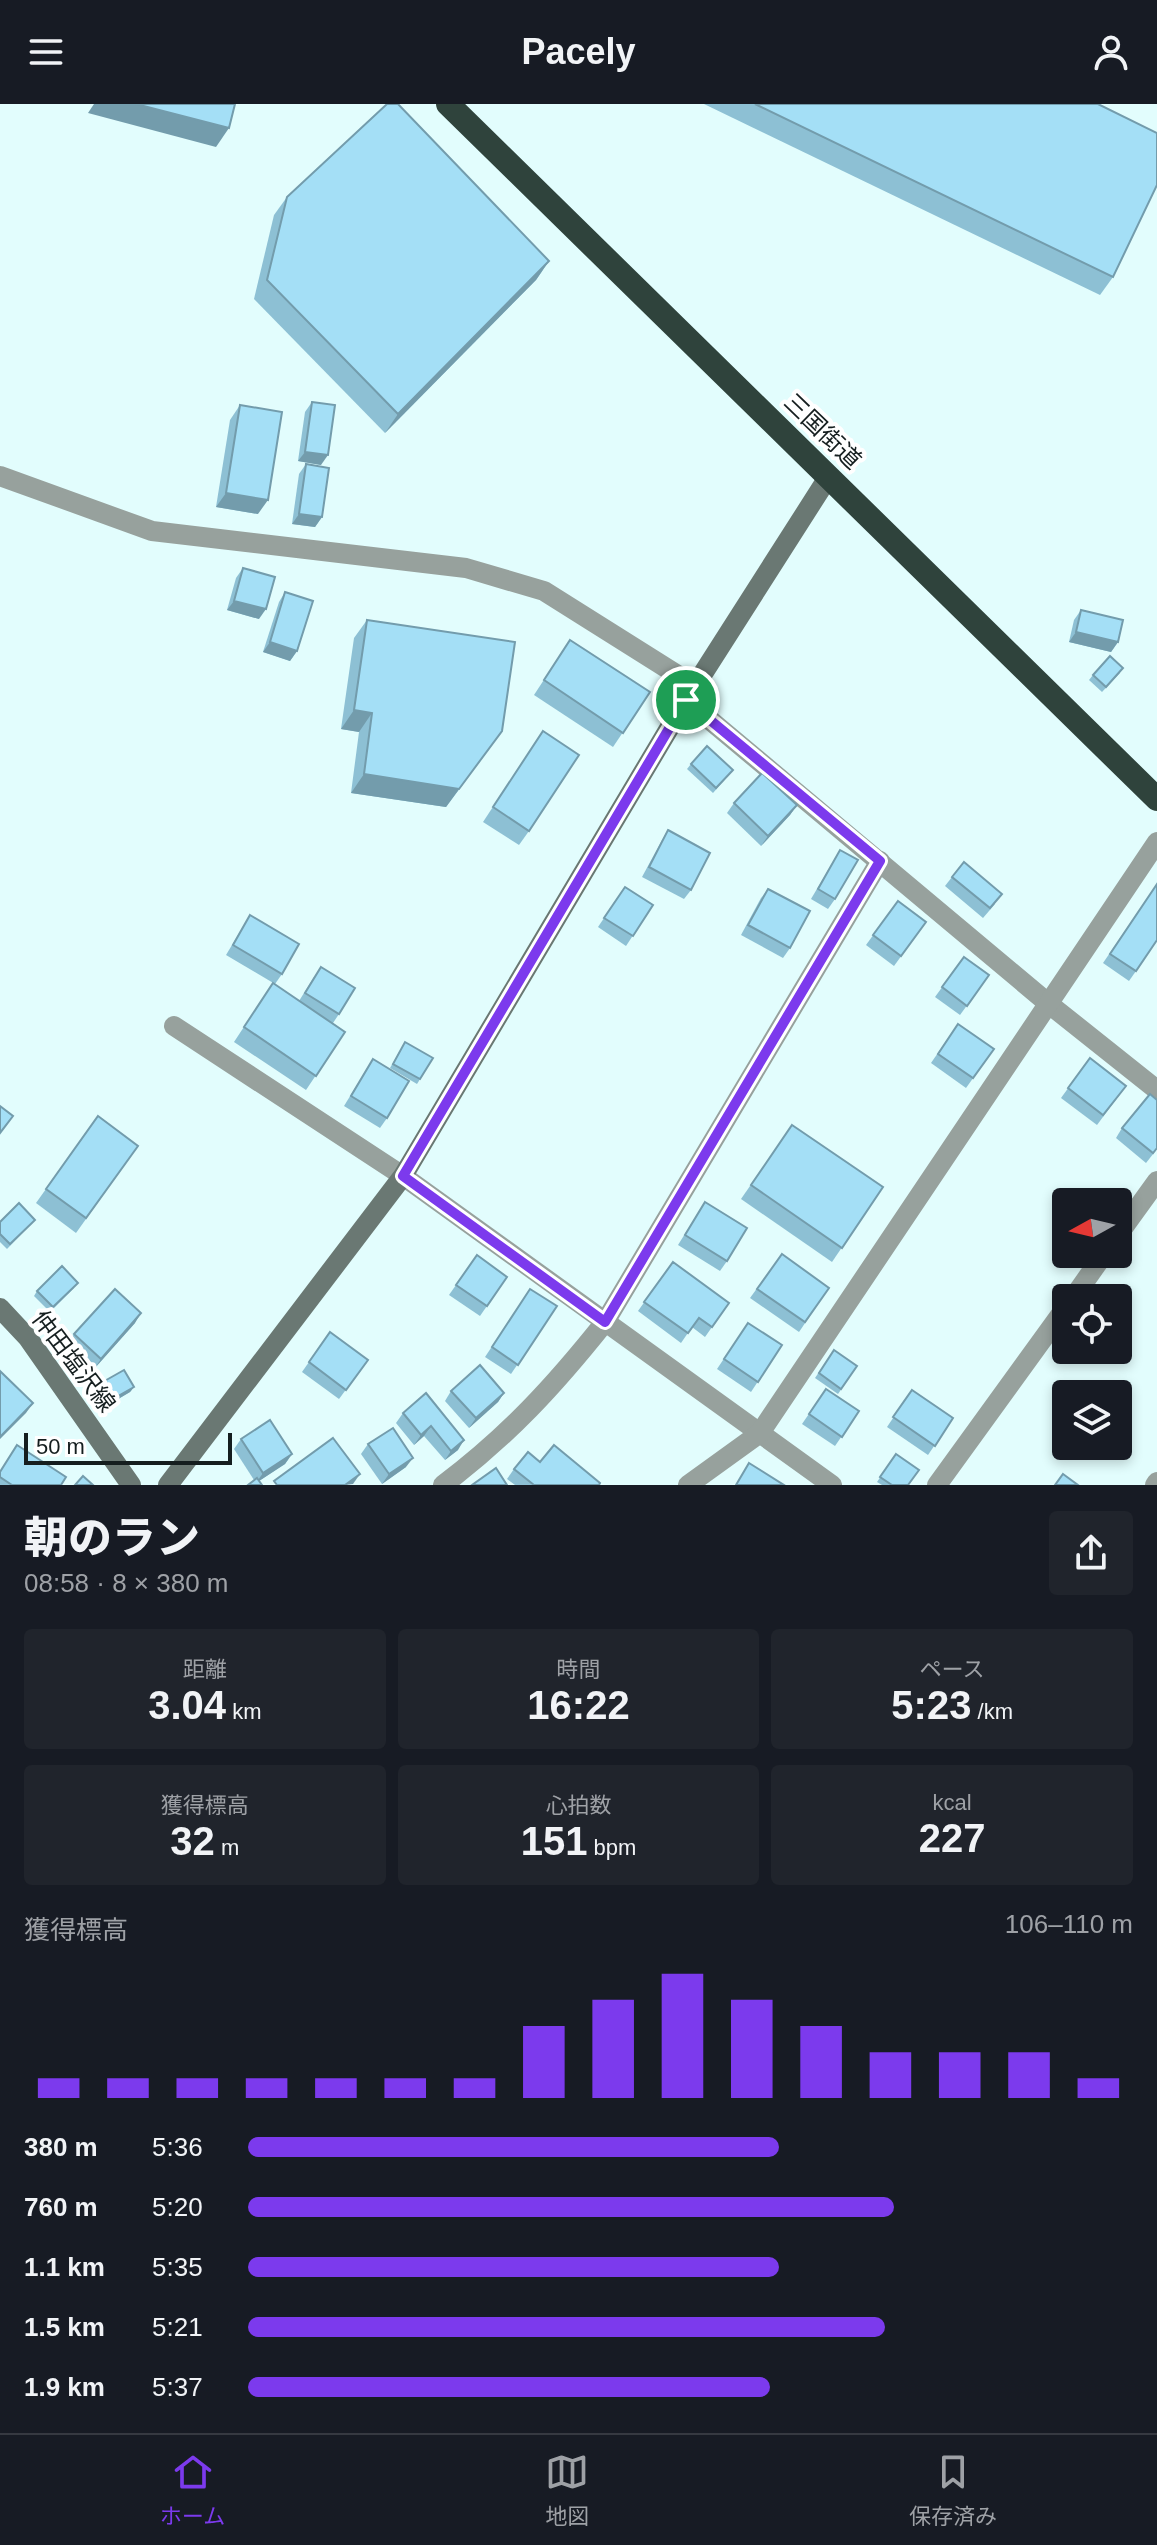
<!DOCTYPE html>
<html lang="ja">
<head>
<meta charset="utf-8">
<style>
	:root { --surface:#171b24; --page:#20242c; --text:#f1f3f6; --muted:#9ea1a6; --line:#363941; --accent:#7c3aed }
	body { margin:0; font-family:Helvetica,"Noto Sans JP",sans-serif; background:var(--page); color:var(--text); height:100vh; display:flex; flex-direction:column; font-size:30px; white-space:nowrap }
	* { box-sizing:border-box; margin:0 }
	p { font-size:26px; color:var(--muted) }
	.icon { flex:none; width:44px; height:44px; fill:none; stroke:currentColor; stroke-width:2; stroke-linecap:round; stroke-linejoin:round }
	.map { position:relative; height:1381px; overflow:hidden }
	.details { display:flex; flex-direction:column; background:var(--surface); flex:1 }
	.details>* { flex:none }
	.needle { width:52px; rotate:262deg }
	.fabs { position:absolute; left:1052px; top:1084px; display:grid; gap:16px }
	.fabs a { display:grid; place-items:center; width:80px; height:80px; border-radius:8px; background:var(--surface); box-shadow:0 4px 12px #0003; font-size:40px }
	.scale { position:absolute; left:24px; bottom:20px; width:208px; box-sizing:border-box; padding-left:8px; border:4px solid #151e1f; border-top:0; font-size:22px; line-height:28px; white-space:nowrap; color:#151e1f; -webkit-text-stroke:6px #fff; paint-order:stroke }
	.pin { position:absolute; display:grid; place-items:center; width:68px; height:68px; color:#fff; margin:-34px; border:4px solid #fff; border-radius:50%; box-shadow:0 2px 8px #0007 }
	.round { display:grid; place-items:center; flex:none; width:84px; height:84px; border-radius:8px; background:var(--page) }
	.overview { display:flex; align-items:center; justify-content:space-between; height:136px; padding:0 24px }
	h1 { font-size:44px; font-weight:800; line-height:60px }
	.metrics { display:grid; grid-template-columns:repeat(3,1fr); gap:12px; height:136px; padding:8px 24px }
	.metrics div { display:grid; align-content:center; border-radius:8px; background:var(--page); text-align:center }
	.metrics b { font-size:40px; font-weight:800 }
	.metrics small { font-size:22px; font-weight:400 }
	.metrics p { font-size:22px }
	.chart { height:224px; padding:16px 24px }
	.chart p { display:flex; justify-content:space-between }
	.chart svg { width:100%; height:144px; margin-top:8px; stroke:var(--accent); stroke-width:6 }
	ul { padding:0 24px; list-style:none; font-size:26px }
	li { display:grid; grid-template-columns:128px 96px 1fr; align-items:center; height:60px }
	li i { height:20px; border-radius:10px; background:var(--accent) }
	header { display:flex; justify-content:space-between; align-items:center; height:104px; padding:0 24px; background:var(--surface); font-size:36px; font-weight:800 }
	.tab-bar { display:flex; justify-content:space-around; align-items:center; height:112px; border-top:2px solid var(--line); background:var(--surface); font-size:22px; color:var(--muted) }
	.tab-bar a { display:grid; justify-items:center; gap:4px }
	.tab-bar .active { color:var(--accent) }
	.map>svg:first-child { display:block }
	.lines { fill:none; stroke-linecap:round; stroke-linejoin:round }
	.street { stroke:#97a19d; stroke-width:20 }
	.secondary { stroke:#6a7873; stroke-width:20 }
	.highway { stroke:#2f433c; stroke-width:24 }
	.wall { fill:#8dc0d4 }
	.shaded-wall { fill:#739cac }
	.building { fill:#a4dff6; stroke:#739cac; stroke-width:2 }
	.route-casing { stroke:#fff; stroke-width:16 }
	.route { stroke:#7c3aed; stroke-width:10 }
	.labels { text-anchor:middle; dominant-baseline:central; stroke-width:8; stroke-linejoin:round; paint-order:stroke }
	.street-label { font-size:24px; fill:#151e1f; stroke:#fff }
</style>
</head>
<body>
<header><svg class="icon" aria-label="menu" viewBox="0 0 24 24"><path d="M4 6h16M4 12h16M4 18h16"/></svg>Pacely<svg class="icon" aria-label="person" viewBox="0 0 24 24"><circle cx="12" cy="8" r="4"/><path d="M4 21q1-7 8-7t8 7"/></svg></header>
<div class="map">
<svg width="1157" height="1381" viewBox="0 0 1157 1381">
	<rect width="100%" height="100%" fill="#e2fdfd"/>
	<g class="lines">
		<!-- street -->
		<g class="street">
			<path d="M0,372l152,55 314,37 78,23 151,95"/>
			<path d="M686,596l363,304 108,86"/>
			<path d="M174,922l229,150 429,309"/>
			<path d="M1118,1131l39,-54"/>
			<path d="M1073,1194l31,-44"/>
			<path d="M443,1381c66,-50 111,-99 162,-163l275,-461"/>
			<path d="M688,1381l72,-52 397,-591"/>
			<path d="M937,1381l129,-178"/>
			<path d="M1155,1381l2,-3"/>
		</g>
		<!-- secondary -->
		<g class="secondary">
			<path d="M0,1204l28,30 103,147"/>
			<path d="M168,1381l235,-309 283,-476 143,-224"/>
		</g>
		<!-- highway -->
		<path class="highway" d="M448,0l709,695"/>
	</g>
	<!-- wall -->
	<g class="wall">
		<path d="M704,0h394l15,173 -13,18z"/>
		<path d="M287,93l262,64 -13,19 -151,153 -131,-134 20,-84z"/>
		<path d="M312,298l9,63 -23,-4 7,-49z"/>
		<path d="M240,301l18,109 -42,-7 14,-87z"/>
		<path d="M306,360l16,53 -7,10 -23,-3 7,-50z"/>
		<path d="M243,464l16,51 -32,-9 9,-32z"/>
		<path d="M285,488l12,59 -7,10 -27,-9 16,-50z"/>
		<path d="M1081,506l37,32 -7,10 -42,-10 5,-22z"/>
		<path d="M367,516l122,129 -43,58 -95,-14 8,-61 -18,-3 13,-91z"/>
		<path d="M570,536l80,52 -37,55 -79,-52z"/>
		<path d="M1120,569l-18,19 -13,-12 4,-5z"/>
		<path d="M533,642l-4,85 -10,14 -36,-23z"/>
		<path d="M691,660l42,6 -20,23 -26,-24z"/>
		<path d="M734,699l63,2 -7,10 -29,31 -34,-33z"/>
		<path d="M668,726l23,60 -7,9 -42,-22 20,-37z"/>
		<path d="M840,746l-5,49 -7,10 -17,-10z"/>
		<path d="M952,773l43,27 -12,14 -38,-32z"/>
		<path d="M1157,780l-21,87 -7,10 -26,-18z"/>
		<path d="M625,783l28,18 -27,41 -28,-19z"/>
		<path d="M768,785l22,59 -7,10 -42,-23 20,-37z"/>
		<path d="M898,797l28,21 -32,44 -28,-21z"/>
		<path d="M250,811l32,59 -7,10 -49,-29z"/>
		<path d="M964,853l25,18 -29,40 -25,-18z"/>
		<path d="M314,873l25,37 -6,9 12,9 -39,58 -72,-48 29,-44 36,3z"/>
		<path d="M958,920l36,25 -28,39 -35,-25z"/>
		<path d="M405,938l28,16 -16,26 -27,-16z"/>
		<path d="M1090,954l36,28 -29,39 -36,-27z"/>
		<path d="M373,955l14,59 -7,10 -36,-22z"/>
		<path d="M98,1012l40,30 -62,87 -40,-30z"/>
		<path d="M792,1021l91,62 -51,75 -91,-63z"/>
		<path d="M1122,1024l35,21 -11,14 -30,-25z"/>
		<path d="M705,1098l22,59 -7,10 -42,-26z"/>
		<path d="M35,1116l-28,29 -7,-7v-20z"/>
		<path d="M782,1150l47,34 -30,44 -49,-34z"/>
		<path d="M477,1151l30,22 -27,39 -31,-21z"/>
		<path d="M673,1158l56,41 -24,34 -13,-10 -11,16 -43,-32z"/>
		<path d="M74,1184l-24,24 -16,-16 3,-5z"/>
		<path d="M530,1185l27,17 -46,68 -26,-17z"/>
		<path d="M135,1219l-41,46 -27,-25 7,-10z"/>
		<path d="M748,1219l34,22 -31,47 -34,-23z"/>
		<path d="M330,1228l38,28 -29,39 -37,-27z"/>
		<path d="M834,1246l23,16 -19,28 -23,-16z"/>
		<path d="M101,1279l33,4 -4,5 -22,13 -10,-18z"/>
		<path d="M826,1285l33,22 -24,35 -33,-22z"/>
		<path d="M912,1286l41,28 -25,37 -41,-28z"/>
		<path d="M451,1287l53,2 -6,9 -29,26 -24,-27z"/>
		<path d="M426,1289l32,57 -13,10 -21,-24 -10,9 -18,-22 7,-10z"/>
		<path d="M241,1335l51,15 -7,10 -26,17 -5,-1 -20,-31z"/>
		<path d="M368,1340l38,23 -24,17 -21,-30z"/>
		<path d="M896,1350l12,31h-26l-5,-3z"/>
		<path d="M540,1358l59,23h-84l-8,-6 7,-10z"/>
		<path d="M0,1367l61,14h-61z"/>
	</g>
	<!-- shaded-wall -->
	<g class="shaded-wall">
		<path d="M94,0h42l93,24 -13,19 -128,-34z"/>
		<path d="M549,157l-13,19 -151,153 13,-19z"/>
		<path d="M305,348l23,3 -7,10 -23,-4z"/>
		<path d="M226,389l42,7 -10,14 -42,-7z"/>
		<path d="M299,410l23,3 -7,10 -23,-3z"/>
		<path d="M234,497l32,8 -7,10 -32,-9z"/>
		<path d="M1076,528l42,10 -7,10 -42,-10z"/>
		<path d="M270,538l27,9 -7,10 -27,-9z"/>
		<path d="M354,606l18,3 -13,19 -18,-3z"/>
		<path d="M502,627l-56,76 -95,-14 13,-19z"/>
		<path d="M797,701l-7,10 -29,31 7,-10z"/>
		<path d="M141,1209l-6,10 -41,46 7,-10z"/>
		<path d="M134,1283l-4,5 -22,13 3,-5z"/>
		<path d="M504,1289l-6,9 -29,26 7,-10z"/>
		<path d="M33,1299l-7,10 -26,26v-2z"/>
		<path d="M431,1322l-7,10 -10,9 7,-10z"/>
		<path d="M464,1336l-6,10 -13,10 6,-9z"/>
		<path d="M292,1350l-7,10 -29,19 7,-10z"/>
		<path d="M413,1354l-7,9 -24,17 7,-10z"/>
		<path d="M360,1370l-7,10 -8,1z"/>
	</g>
	<!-- building -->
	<g class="building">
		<path d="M136,0h99l-6,24z"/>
		<path d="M387,0h11l151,157 -151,153 -131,-134 20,-83z"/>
		<path d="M755,0h343l59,29v52l-44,92z"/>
		<path d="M312,298l23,3 -7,50 -23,-3z"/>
		<path d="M240,301l42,7 -14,88 -42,-7z"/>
		<path d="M306,360l23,4 -7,49 -23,-3z"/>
		<path d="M243,464l32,9 -9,32 -32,-8z"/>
		<path d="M285,488l28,9 -16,50 -27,-9z"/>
		<path d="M1081,506l42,10 -5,22 -42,-10z"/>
		<path d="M367,516l148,22 -13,89 -43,58 -95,-15 8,-61 -18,-3z"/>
		<path d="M570,536l80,52 -27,41 -79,-53z"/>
		<path d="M1110,552l13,12 -17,19 -13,-12z"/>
		<path d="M543,627l36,24 -50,76 -36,-24z"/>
		<path d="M707,642l26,24 -17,18 -25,-24z"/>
		<path d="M762,669l35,32 -29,31 -34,-33z"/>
		<path d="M668,726l42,23 -19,37 -42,-23z"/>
		<path d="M840,746l18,10 -23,39 -17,-10z"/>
		<path d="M964,758l38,32 -12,14 -38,-31z"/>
		<path d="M1157,780v56l-21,31 -26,-17z"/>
		<path d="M625,783l28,18 -20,31 -29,-18z"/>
		<path d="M768,785l42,22 -20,37 -42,-23z"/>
		<path d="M898,797l28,21 -25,34 -28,-21z"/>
		<path d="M250,811l49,29 -17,30 -49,-29z"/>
		<path d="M964,853l25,18 -22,31 -25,-19z"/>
		<path d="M321,863l34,21 -16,26 -34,-21z"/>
		<path d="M273,879l72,49 -29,44 -72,-49z"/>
		<path d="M958,920l36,25 -21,29 -35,-24z"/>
		<path d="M405,938l28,16 -13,21 -27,-15z"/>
		<path d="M1090,954l36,28 -23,29 -35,-27z"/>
		<path d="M373,955l36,22 -22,37 -36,-22z"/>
		<path d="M1150,990l7,6v48l-4,5 -31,-25z"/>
		<path d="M0,1002l13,10 -13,17z"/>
		<path d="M98,1012l40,30 -52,72 -40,-29z"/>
		<path d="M792,1021l91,62 -41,61 -91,-63z"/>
		<path d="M705,1098l42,26 -20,33 -42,-26z"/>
		<path d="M19,1099l16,17 -25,24 -10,-10v-12z"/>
		<path d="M782,1150l47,34 -24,34 -48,-33z"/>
		<path d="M477,1151l30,22 -20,29 -31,-21z"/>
		<path d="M673,1158l56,41 -17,24 -13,-9 -11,15 -44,-31z"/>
		<path d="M62,1162l16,17 -25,24 -16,-16z"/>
		<path d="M115,1185l26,24 -40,46 -27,-25z"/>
		<path d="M530,1185l27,17 -39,59 -26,-18z"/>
		<path d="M748,1219l34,22 -24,37 -34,-23z"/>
		<path d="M330,1228l38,28 -22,30 -37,-28z"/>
		<path d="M834,1246l23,16 -16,23 -22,-16z"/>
		<path d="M480,1261l24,28 -28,25 -25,-27z"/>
		<path d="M124,1266l10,17 -23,13 -10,-17z"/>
		<path d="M0,1267l33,32 -33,34z"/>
		<path d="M826,1285l33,22 -17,26 -33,-23z"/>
		<path d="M912,1286l41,28 -18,28 -42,-29z"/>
		<path d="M426,1289l38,47 -13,11 -20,-25 -10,9 -18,-22z"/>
		<path d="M270,1316l22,34 -29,19 -22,-34z"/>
		<path d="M393,1324l20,30 -24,16 -21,-30z"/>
		<path d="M333,1334l27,36 -15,11h-68l-3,-4z"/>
		<path d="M17,1341l49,32 -5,8h-49l-12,-8v-5z"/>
		<path d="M554,1341l46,38 -1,2h-65l-20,-16 14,-17 12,10z"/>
		<path d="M896,1350l23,16 -11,15h-16l-12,-8z"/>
		<path d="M749,1359l35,22h-48z"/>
		<path d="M496,1364l11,17h-35z"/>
		<path d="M1063,1370l15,11h-23z"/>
		<path d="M83,1372l10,9h-18z"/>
		<path d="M257,1374l5,7h-14z"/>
	</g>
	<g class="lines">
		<!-- route casing -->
		<g class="route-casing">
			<path id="route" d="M686,596l194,161 -275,461 -202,-146z"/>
		</g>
		<!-- route -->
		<use href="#route" class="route"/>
	</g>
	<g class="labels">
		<!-- street labels -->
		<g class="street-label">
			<text transform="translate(823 327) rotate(44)">三国街道</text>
			<text transform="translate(74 1257) rotate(53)">仲田塩沢線</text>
		</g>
	</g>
</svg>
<div class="fabs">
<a><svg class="needle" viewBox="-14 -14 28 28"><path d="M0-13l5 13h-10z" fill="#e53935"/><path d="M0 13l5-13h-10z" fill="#9ea1a6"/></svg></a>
<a><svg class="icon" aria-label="locate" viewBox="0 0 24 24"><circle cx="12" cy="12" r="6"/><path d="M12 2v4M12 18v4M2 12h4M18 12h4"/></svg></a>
<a><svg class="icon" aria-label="layers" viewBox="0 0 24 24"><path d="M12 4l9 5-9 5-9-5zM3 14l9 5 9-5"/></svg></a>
</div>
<div class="scale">50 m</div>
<div class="pin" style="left:686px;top:596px;background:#1e9e55"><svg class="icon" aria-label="arrive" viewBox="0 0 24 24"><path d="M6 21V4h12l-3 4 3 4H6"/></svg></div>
</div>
<section class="details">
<div class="overview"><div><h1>朝のラン</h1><p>08:58 · 8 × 380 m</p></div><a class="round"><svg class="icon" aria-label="share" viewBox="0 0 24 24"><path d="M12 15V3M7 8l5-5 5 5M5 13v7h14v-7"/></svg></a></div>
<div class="metrics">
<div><p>距離</p><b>3.04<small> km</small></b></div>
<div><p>時間</p><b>16:22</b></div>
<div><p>ペース</p><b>5:23<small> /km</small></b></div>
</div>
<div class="metrics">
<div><p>獲得標高</p><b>32<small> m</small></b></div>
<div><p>心拍数</p><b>151<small> bpm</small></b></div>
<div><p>kcal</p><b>227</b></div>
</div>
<div class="chart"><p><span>獲得標高</span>106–110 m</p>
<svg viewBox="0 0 160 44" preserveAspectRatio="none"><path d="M5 44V38M15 44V38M25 44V38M35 44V38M45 44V38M55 44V38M65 44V38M75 44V22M85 44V14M95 44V6M105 44V14M115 44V22M125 44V30M135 44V30M145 44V30M155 44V38"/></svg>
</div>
<ul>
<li><b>380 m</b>5:36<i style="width:60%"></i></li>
<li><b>760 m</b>5:20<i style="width:73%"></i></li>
<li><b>1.1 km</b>5:35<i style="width:60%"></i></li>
<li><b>1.5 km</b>5:21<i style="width:72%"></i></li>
<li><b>1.9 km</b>5:37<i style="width:59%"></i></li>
</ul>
</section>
<nav class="tab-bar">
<a class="active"><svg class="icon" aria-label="home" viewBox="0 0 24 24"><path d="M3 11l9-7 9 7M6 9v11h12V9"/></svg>ホーム</a>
<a><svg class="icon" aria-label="map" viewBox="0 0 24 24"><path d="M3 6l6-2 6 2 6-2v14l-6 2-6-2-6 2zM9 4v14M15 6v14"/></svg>地図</a>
<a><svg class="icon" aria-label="saved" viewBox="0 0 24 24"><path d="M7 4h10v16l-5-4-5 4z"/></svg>保存済み</a>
</nav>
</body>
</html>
